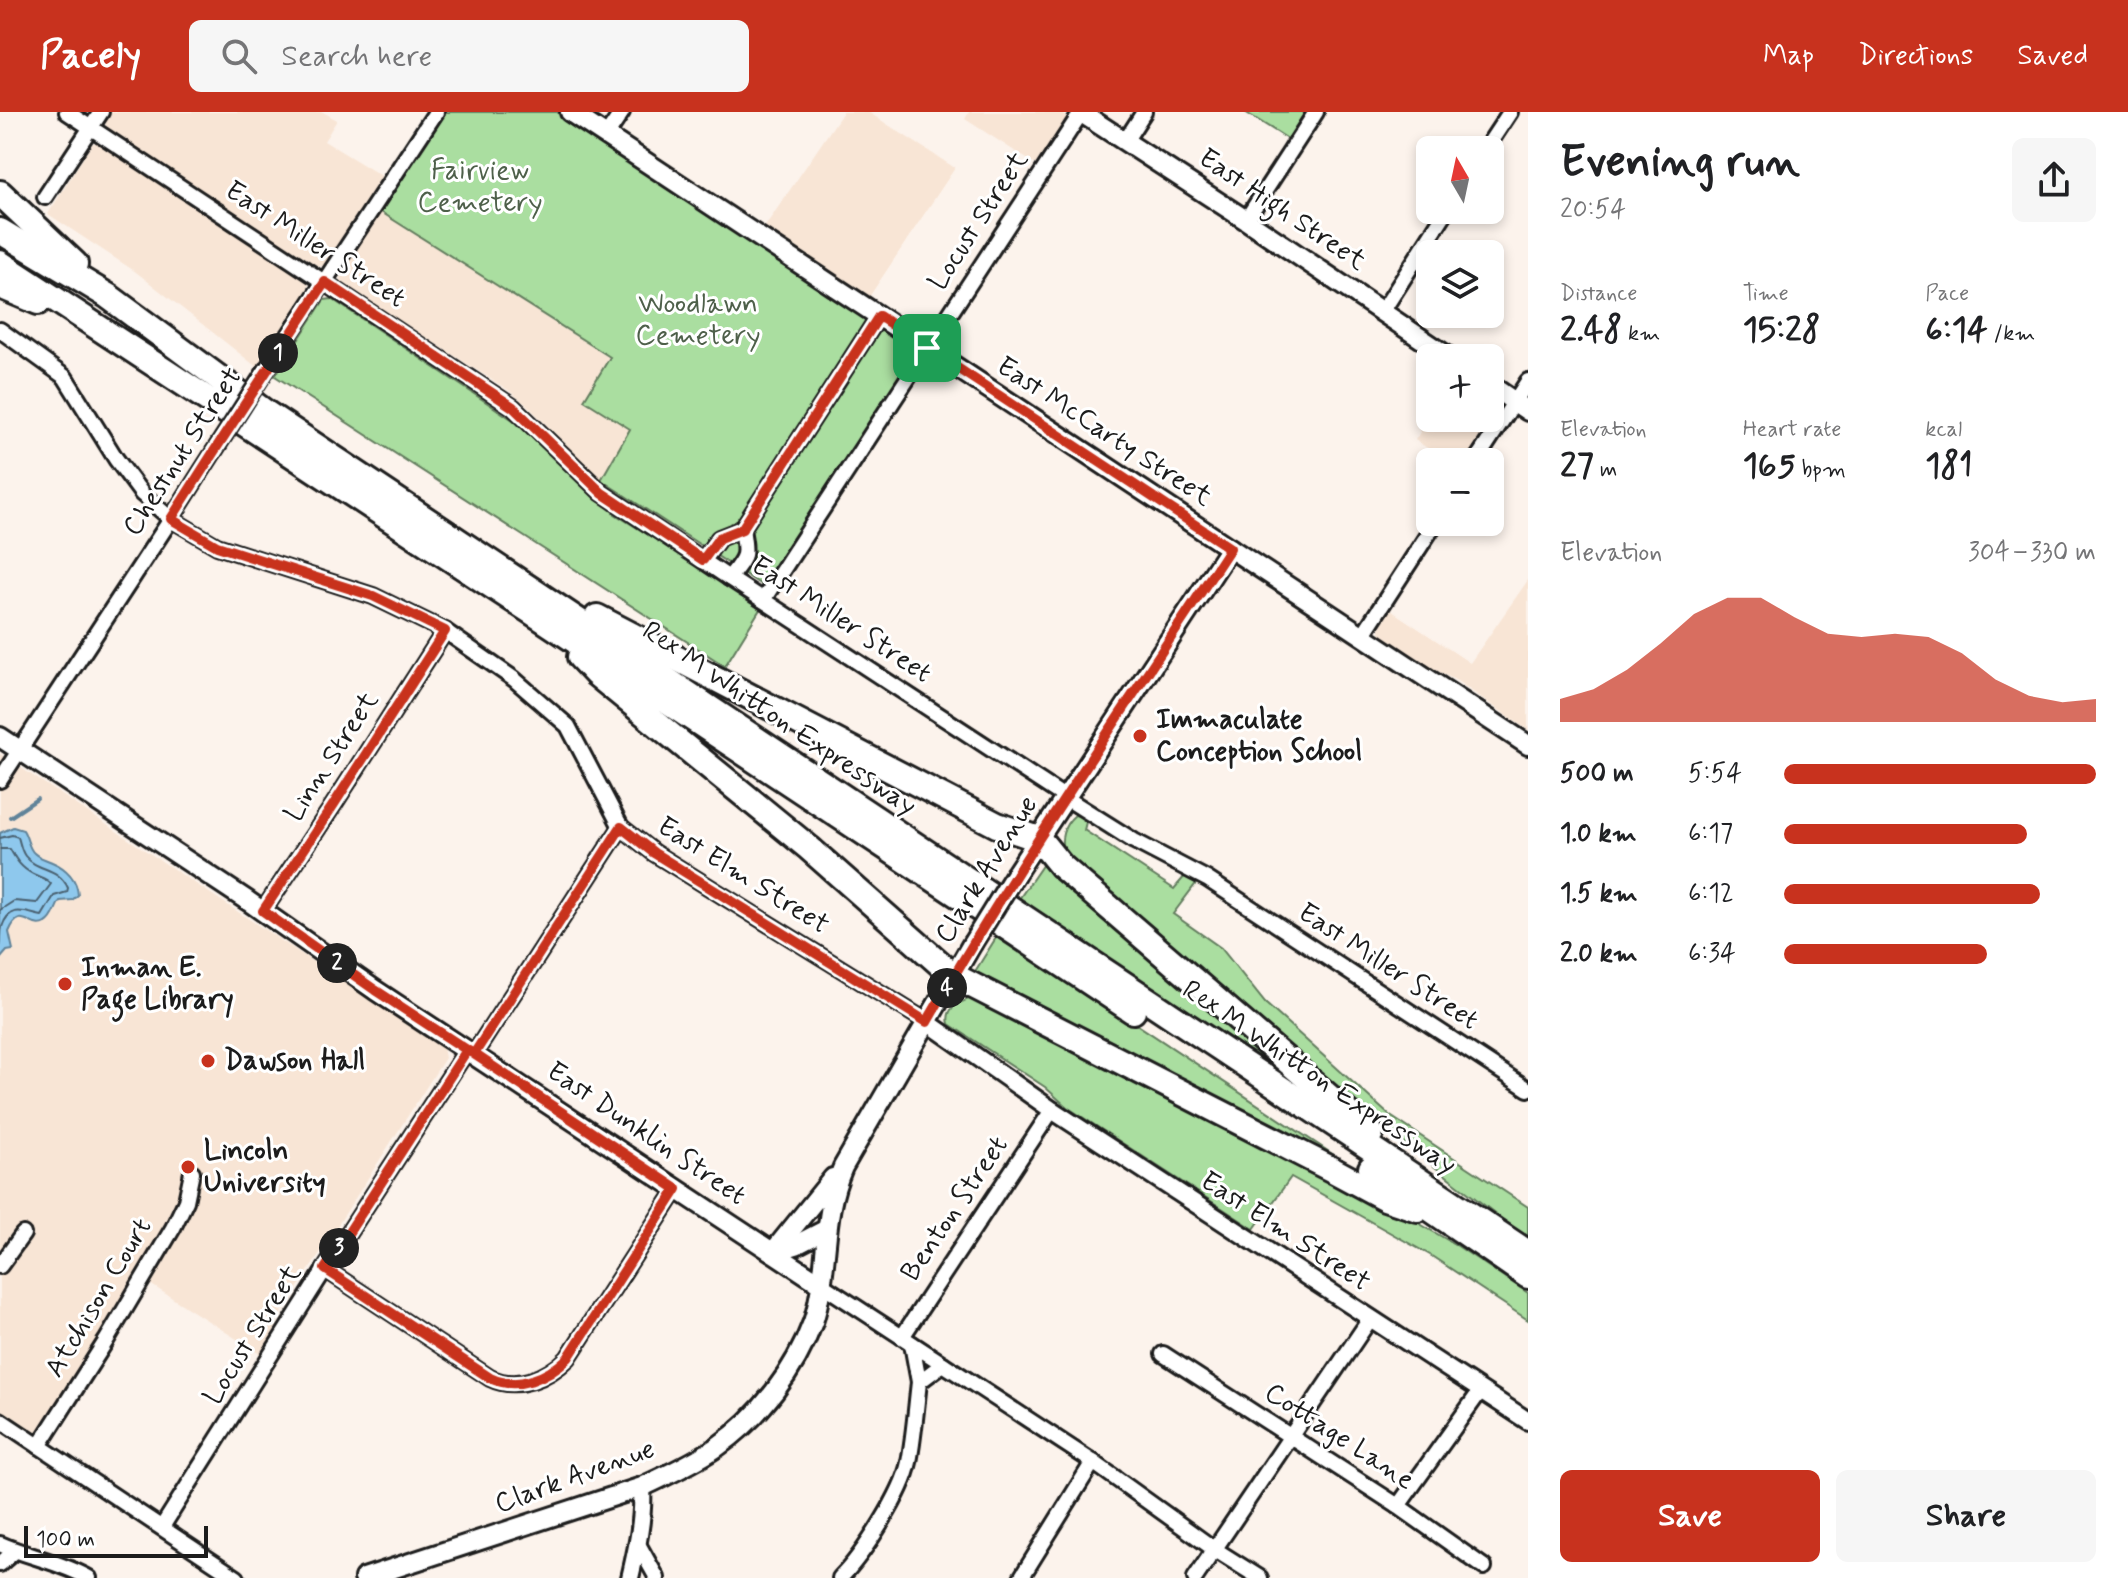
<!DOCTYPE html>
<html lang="en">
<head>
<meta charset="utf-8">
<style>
	:root { --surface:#fff; --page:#f6f6f6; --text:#202124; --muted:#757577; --accent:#c8321e }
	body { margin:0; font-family:Mynerve,sans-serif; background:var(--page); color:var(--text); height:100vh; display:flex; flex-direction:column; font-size:30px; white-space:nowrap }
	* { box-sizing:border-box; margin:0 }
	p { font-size:26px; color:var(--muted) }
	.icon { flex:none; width:44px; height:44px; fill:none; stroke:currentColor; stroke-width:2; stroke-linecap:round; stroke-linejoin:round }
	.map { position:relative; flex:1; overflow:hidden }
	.details { display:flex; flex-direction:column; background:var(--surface); width:600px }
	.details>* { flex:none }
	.needle { width:52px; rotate:351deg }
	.fabs { position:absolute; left:1416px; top:24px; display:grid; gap:16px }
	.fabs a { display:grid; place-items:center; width:88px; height:88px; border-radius:12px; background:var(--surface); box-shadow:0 4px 12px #0003; font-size:40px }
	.scale { position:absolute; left:24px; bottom:20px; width:184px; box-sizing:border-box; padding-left:8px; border:4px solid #1c1c1c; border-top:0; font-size:22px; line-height:28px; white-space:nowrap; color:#1c1c1c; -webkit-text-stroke:6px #fff; paint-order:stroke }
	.pin { position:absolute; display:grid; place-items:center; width:68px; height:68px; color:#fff; margin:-34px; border-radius:16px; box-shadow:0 4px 12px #0006 }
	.km { position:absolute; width:40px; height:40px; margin:-20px; border-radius:50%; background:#222; color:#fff; font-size:22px; line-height:40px; text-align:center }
	.round { display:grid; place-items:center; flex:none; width:84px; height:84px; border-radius:12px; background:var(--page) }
	.head { display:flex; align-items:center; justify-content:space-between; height:136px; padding:0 32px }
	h1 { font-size:44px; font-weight:700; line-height:60px }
	.stats { display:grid; grid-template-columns:repeat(3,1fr); gap:12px; height:136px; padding:8px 32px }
	.stats div { display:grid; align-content:center }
	.stats b { font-size:34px; font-weight:700 }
	.stats small { font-size:22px; font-weight:400 }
	.stats p { font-size:22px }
	.chart { height:224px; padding:16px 32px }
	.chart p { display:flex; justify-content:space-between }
	.chart svg { width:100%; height:144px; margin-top:8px; fill:var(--accent); opacity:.7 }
	.action { display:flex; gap:16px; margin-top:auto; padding:16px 32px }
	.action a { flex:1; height:92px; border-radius:12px; background:var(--accent); color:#fff; font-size:32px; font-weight:700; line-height:92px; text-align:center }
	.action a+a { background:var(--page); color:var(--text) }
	ul { padding:0 32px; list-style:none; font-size:26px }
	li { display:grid; grid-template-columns:128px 96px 1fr; align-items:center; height:60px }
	li i { height:20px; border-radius:10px; background:var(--accent) }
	header { display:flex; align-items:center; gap:48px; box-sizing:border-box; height:112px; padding:0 40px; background:var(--accent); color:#fff }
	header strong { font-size:38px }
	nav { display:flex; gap:44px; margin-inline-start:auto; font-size:28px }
	.search { width:560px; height:72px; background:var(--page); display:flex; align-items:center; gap:20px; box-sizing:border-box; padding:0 28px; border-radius:12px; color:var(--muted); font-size:30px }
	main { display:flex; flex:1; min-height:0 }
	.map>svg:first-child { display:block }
	.built { fill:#f8e5d5 }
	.green { fill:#aadea0; stroke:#637d5e; stroke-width:2 }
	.water { fill:#8ec8ed; stroke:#608399; stroke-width:2 }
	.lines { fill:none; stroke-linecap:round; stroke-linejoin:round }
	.shore { stroke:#4a6170; stroke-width:2 }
	.stream { stroke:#608399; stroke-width:4 }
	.minor-casing { stroke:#1c1c1c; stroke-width:20 }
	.tertiary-casing { stroke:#1c1c1c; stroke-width:22 }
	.secondary-casing { stroke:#1c1c1c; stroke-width:24 }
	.motorway-casing { stroke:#1c1c1c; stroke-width:30 }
	.minor { stroke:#fff; stroke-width:14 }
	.tertiary { stroke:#fff; stroke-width:16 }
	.secondary { stroke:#fff; stroke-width:18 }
	.motorway { stroke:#fff; stroke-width:24 }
	.minor-bridge-casing { stroke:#1c1c1c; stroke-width:20; stroke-linecap:butt }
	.secondary-bridge-casing { stroke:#1c1c1c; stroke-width:24; stroke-linecap:butt }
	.minor-bridge { stroke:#fff; stroke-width:14 }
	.secondary-bridge { stroke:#fff; stroke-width:18 }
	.route-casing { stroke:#fff; stroke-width:16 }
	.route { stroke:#c8321e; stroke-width:10 }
	.poi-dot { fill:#c8321e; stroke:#fff; stroke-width:3 }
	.labels { text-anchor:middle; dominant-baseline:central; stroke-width:6; stroke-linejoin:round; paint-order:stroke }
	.park-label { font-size:28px; fill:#4e604a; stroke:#fff }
	.street-label { font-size:28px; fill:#1c1c1c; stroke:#fff }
	.poi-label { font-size:28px; font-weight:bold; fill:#1c1c1c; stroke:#fff; text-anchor:start }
</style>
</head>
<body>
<header>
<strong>Pacely</strong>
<div class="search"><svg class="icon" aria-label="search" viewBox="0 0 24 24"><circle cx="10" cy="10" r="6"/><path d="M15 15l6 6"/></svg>Search here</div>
<nav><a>Map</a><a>Directions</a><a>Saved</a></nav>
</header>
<main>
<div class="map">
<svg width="1528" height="1466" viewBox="0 0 1528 1466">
	<rect width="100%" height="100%" fill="#fcf3ec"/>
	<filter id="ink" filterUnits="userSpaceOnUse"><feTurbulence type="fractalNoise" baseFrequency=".0125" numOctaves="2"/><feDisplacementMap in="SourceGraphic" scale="16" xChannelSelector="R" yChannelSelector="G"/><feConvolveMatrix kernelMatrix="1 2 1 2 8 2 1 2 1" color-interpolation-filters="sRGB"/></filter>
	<g filter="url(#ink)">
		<!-- built -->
		<g class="built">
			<path d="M111,0h212l14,8 -13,21 61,37 -55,86 -9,2 -5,-1 -209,-134 -2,-10z"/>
			<path d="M843,0h25l87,56 -86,129 -105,-69z"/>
			<path d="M969,0h93l5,6v5l-26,45 -76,-49z"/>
			<path d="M98,30l210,139 1,12 -51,75 -122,-96 -88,-58 44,-70z"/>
			<path d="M381,100l229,146 20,71 -29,51 -74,-75 -19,-15 -164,-105 -4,-6 2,-7z"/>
			<path d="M1490,284l9,6 2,4v5l-35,51h-17l-34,-22 15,-23 60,1z"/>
			<path d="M1528,468v150l-71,-49 -31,-16 -45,-29 -1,-7 1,-5 8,-15 81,54z"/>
			<path d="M0,642l443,294 2,10 -168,262 -5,26 -7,11 -126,-80 -39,67 -64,93 -36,-25z"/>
		</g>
		<!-- green -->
		<g class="green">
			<path d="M445,0h112l40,28 314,208 4,5 -3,8 -144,221 -5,4 -162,-106 29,-51 -46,-29 26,-43 -229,-145z"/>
			<path d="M1245,0h60l-17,27z"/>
			<path d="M332,187l184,123 99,92 147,92 -37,60 -450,-290 49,-76z"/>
			<path d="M1075,703l8,2 3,5 -2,8 90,59 11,-13 12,6 -24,32 48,34 44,55 124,112 139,92v32l-155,-120 -309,-265c-5,-14 -1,-29 11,-39z"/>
			<path d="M1043,752l9,1 308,263 -343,-226z"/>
			<path d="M999,821l356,236 -381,-196z"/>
			<path d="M971,886h13l376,191 96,56 72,48v27l-98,-65 -139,-78 -37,52 -187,-122 -22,-20 -96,-63c-4,-16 9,-21 22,-26z"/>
		</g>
		<!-- water -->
		<path class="water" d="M13,715l10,3c5,8 5,18 11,23 5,5 12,6 18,9 14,6 25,17 26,33l-6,5 -12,1c-5,7 -6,18 -14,22 -15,9 -25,-20 -37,9l4,18 -6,1 -7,8v-126z"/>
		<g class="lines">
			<!-- shore -->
			<g class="shore">
				<path d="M0,726l12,-3 6,2c2,6 3,14 7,19 13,16 33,10 43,32l-1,4 -13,4 -12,20c-16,-3 -32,-13 -40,11 -2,7 0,13 -2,20"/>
				<path d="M0,737h10c6,11 11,19 23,25 8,4 13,4 18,10l-14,19 -23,-2 -14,9"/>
			</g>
			<!-- stream -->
			<path class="stream" d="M10,705l27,-18"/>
			<!-- minor casing -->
			<g class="minor-casing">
				<g id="minor">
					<path d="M67,0l446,295 89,86 127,85 337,220 68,43 73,38 321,210"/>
					<path d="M606,24l16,-24"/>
					<path d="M1126,28l18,-28"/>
					<path d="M1485,38l25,-38"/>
					<path d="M45,85l56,-85"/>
					<path d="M1246,108l70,-108"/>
					<path d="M1382,200l65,-102"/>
					<path d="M0,218l65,47 51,82 26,35 29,25 46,27 156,50 72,35 69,48 54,47 53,101 33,26 273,169"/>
					<path d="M266,258l170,-258"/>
					<path d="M1475,350l53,-81"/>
					<path d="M703,448l16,-22 23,-9 137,-213"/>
					<path d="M729,466c17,-22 18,-21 13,-49"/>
					<path d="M763,488l318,-487"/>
					<path d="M1362,524l74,-114"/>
					<path d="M0,668l171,-261 42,-66"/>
					<path d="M263,799l71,-107 111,-173"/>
					<path d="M474,942l147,-227"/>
					<path d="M0,1154l23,-32"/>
					<path d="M325,1157l165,109c27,13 58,0 78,-20l109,-169"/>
					<path d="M821,1172l272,178 121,87 46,29"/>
					<path d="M902,1225l150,-227"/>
					<path d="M912,1232l7,38"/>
					<path d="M1163,1242l235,152 86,61"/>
					<path d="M0,1308l237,158"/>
					<path d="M39,1334l67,-105 67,-113 13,-27 6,-29"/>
					<path d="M1398,1394l83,-116"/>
					<path d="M162,1415l163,-258 142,-219"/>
					<path d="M0,1432c29,13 61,18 89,34"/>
					<path d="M638,1432l19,34"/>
					<path d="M0,1452l15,-13"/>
					<path d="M840,1466c23,-23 63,-85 69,-116 5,-26 7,-54 10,-80l24,-18"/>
					<path d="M1021,1466l72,-116"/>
					<path d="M1195,1466l175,-259"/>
				</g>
			</g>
			<!-- tertiary casing -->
			<g class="tertiary-casing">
				<g id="tertiary">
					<path d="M927,910l125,88 476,311"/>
					<path d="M630,1466c7,-30 14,-60 12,-91"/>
				</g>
			</g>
			<!-- secondary casing -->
			<g class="secondary-casing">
				<g id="secondary">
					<path d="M570,0l958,633"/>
					<path d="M1080,0l166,108 204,138"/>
					<path d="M1490,273l38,26"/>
					<path d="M0,625l248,164 127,89 446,294"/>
					<path d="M1016,761l214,-325"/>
					<path d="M773,1140l60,-74"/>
					<path d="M773,1140l23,-7 31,-16"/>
					<path d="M364,1466l278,-91c25,-12 52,-24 75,-40 43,-30 78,-76 96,-125 4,-11 6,-24 8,-35 7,-44 4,-78 22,-120l129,-223"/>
				</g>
			</g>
			<!-- motorway casing -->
			<g class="motorway-casing">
				<g id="motorway">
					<path d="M0,81l75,71"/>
					<path d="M0,119l108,65 158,117 1262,840"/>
					<path d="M0,151l538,353 595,395"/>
					<path d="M0,174l38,16"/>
					<path d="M597,505l400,208 42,14 22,27 310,267"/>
					<path d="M580,545l16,17 213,174 145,128 379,194 52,28 33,11"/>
					<path d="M1371,1056l157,108"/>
				</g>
			</g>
			<!-- minor -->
			<use href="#minor" class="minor"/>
			<!-- tertiary -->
			<use href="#tertiary" class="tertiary"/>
			<!-- secondary -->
			<use href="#secondary" class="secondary"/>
			<!-- motorway -->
			<use href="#motorway" class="motorway"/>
			<!-- minor-bridge casing -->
			<g class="minor-bridge-casing">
				<path id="minor-bridge" d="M213,341l53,-83"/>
			</g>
			<!-- secondary-bridge casing -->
			<g class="secondary-bridge-casing">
				<path id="secondary-bridge" d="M972,832l44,-71"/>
			</g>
			<!-- minor-bridge -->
			<use href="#minor-bridge" class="minor-bridge"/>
			<!-- secondary-bridge -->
			<use href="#secondary-bridge" class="secondary-bridge"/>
		</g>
	</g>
	<g class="lines" filter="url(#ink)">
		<!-- route casing -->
		<g class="route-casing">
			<path id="route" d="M927,236l-48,-32 -137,213 -23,9 -16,22 -101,-67 -89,-86 -188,-125 -112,171 -42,66 46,27 156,50 72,35 -111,173 -71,107 112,79 92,60 7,4 203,135 -109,169c-21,20 -51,33 -78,20l-165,-109 142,-219 7,4 147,-227 33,26 273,169c93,-162 200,-317 303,-474l-303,-200"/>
		</g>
		<!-- route -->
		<use href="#route" class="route"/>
	</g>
	<!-- markers -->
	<g class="poi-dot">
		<circle cx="1140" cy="624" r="8"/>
		<circle cx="65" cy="872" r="8"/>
		<circle cx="208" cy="949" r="8"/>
		<circle cx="188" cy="1055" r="8"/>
	</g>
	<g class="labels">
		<!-- park labels -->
		<g class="park-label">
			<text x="480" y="59">Fairview<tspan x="480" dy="32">Cemetery</tspan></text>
			<text x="698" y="192">Woodlawn<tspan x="698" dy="32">Cemetery</tspan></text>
		</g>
		<!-- street labels -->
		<g class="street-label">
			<text transform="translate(1282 98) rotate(34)">East High Street</text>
			<text transform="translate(979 109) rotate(-57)">Locust Street</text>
			<text transform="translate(315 133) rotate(33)">East Miller Street</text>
			<text transform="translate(1104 320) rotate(33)">East McCarty Street</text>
			<text transform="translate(183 340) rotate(-57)">Chestnut Street</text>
			<text transform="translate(841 508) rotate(33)">East Miller Street</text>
			<text transform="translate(779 607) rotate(34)">Rex M Whitton Expressway</text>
			<text transform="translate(332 645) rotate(-57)">Linn Street</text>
			<text transform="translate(987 758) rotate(-58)">Clark Avenue</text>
			<text transform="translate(743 764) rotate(32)">East Elm Street</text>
			<text transform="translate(1388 855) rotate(33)">East Miller Street</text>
			<text transform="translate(1319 966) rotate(34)">Rex M Whitton Expressway</text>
			<text transform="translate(646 1022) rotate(34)">East Dunklin Street</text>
			<text transform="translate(955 1097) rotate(-56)">Benton Street</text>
			<text transform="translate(1285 1120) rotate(33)">East Elm Street</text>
			<text transform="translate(99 1186) rotate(-59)">Atchison Court</text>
			<text transform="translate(253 1223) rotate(-58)">Locust Street</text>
			<text transform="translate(1339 1325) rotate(33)">Cottage Lane</text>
			<text transform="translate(575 1365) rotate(-20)">Clark Avenue</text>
		</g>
		<!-- poi labels -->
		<g class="poi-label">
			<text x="1156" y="608">Immaculate<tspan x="1156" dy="32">Conception School</tspan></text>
			<text x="81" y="856">Inman E.<tspan x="81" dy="32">Page Library</tspan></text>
			<text x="224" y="949">Dawson Hall</text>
			<text x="204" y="1039">Lincoln<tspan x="204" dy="32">University</tspan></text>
		</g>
	</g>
</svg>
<div class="fabs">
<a><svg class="needle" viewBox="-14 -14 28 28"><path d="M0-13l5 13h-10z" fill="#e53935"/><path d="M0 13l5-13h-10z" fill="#757577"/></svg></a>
<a><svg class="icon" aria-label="layers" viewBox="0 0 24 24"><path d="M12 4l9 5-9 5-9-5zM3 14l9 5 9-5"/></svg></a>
<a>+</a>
<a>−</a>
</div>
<div class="scale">100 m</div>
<div class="pin" style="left:927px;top:236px;background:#1e9e55"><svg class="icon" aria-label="arrive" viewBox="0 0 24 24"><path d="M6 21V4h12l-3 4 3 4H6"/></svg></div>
<b class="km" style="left:278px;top:241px">1</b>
<b class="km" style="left:337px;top:851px">2</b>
<b class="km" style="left:339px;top:1136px">3</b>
<b class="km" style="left:947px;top:876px">4</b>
</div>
<section class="details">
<div class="head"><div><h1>Evening run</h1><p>20:54</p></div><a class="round"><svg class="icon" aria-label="share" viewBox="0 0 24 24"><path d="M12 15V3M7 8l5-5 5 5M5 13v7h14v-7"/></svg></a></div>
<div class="stats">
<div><p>Distance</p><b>2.48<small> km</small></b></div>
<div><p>Time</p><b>15:28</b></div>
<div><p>Pace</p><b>6:14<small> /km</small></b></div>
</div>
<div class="stats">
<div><p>Elevation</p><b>27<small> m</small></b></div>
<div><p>Heart rate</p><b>165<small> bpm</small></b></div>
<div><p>kcal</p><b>181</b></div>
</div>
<div class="chart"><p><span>Elevation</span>304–330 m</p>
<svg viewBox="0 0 160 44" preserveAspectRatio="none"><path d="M0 44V37L10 34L20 28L30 20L40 11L50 6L60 6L70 12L80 17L90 18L100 17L110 18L120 23L130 31L140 36L150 38L160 37V44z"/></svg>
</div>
<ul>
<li><b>500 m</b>5:54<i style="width:100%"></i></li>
<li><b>1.0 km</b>6:17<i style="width:78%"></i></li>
<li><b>1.5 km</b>6:12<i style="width:82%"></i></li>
<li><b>2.0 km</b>6:34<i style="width:65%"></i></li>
</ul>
<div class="action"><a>Save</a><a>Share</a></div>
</section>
</main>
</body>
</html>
